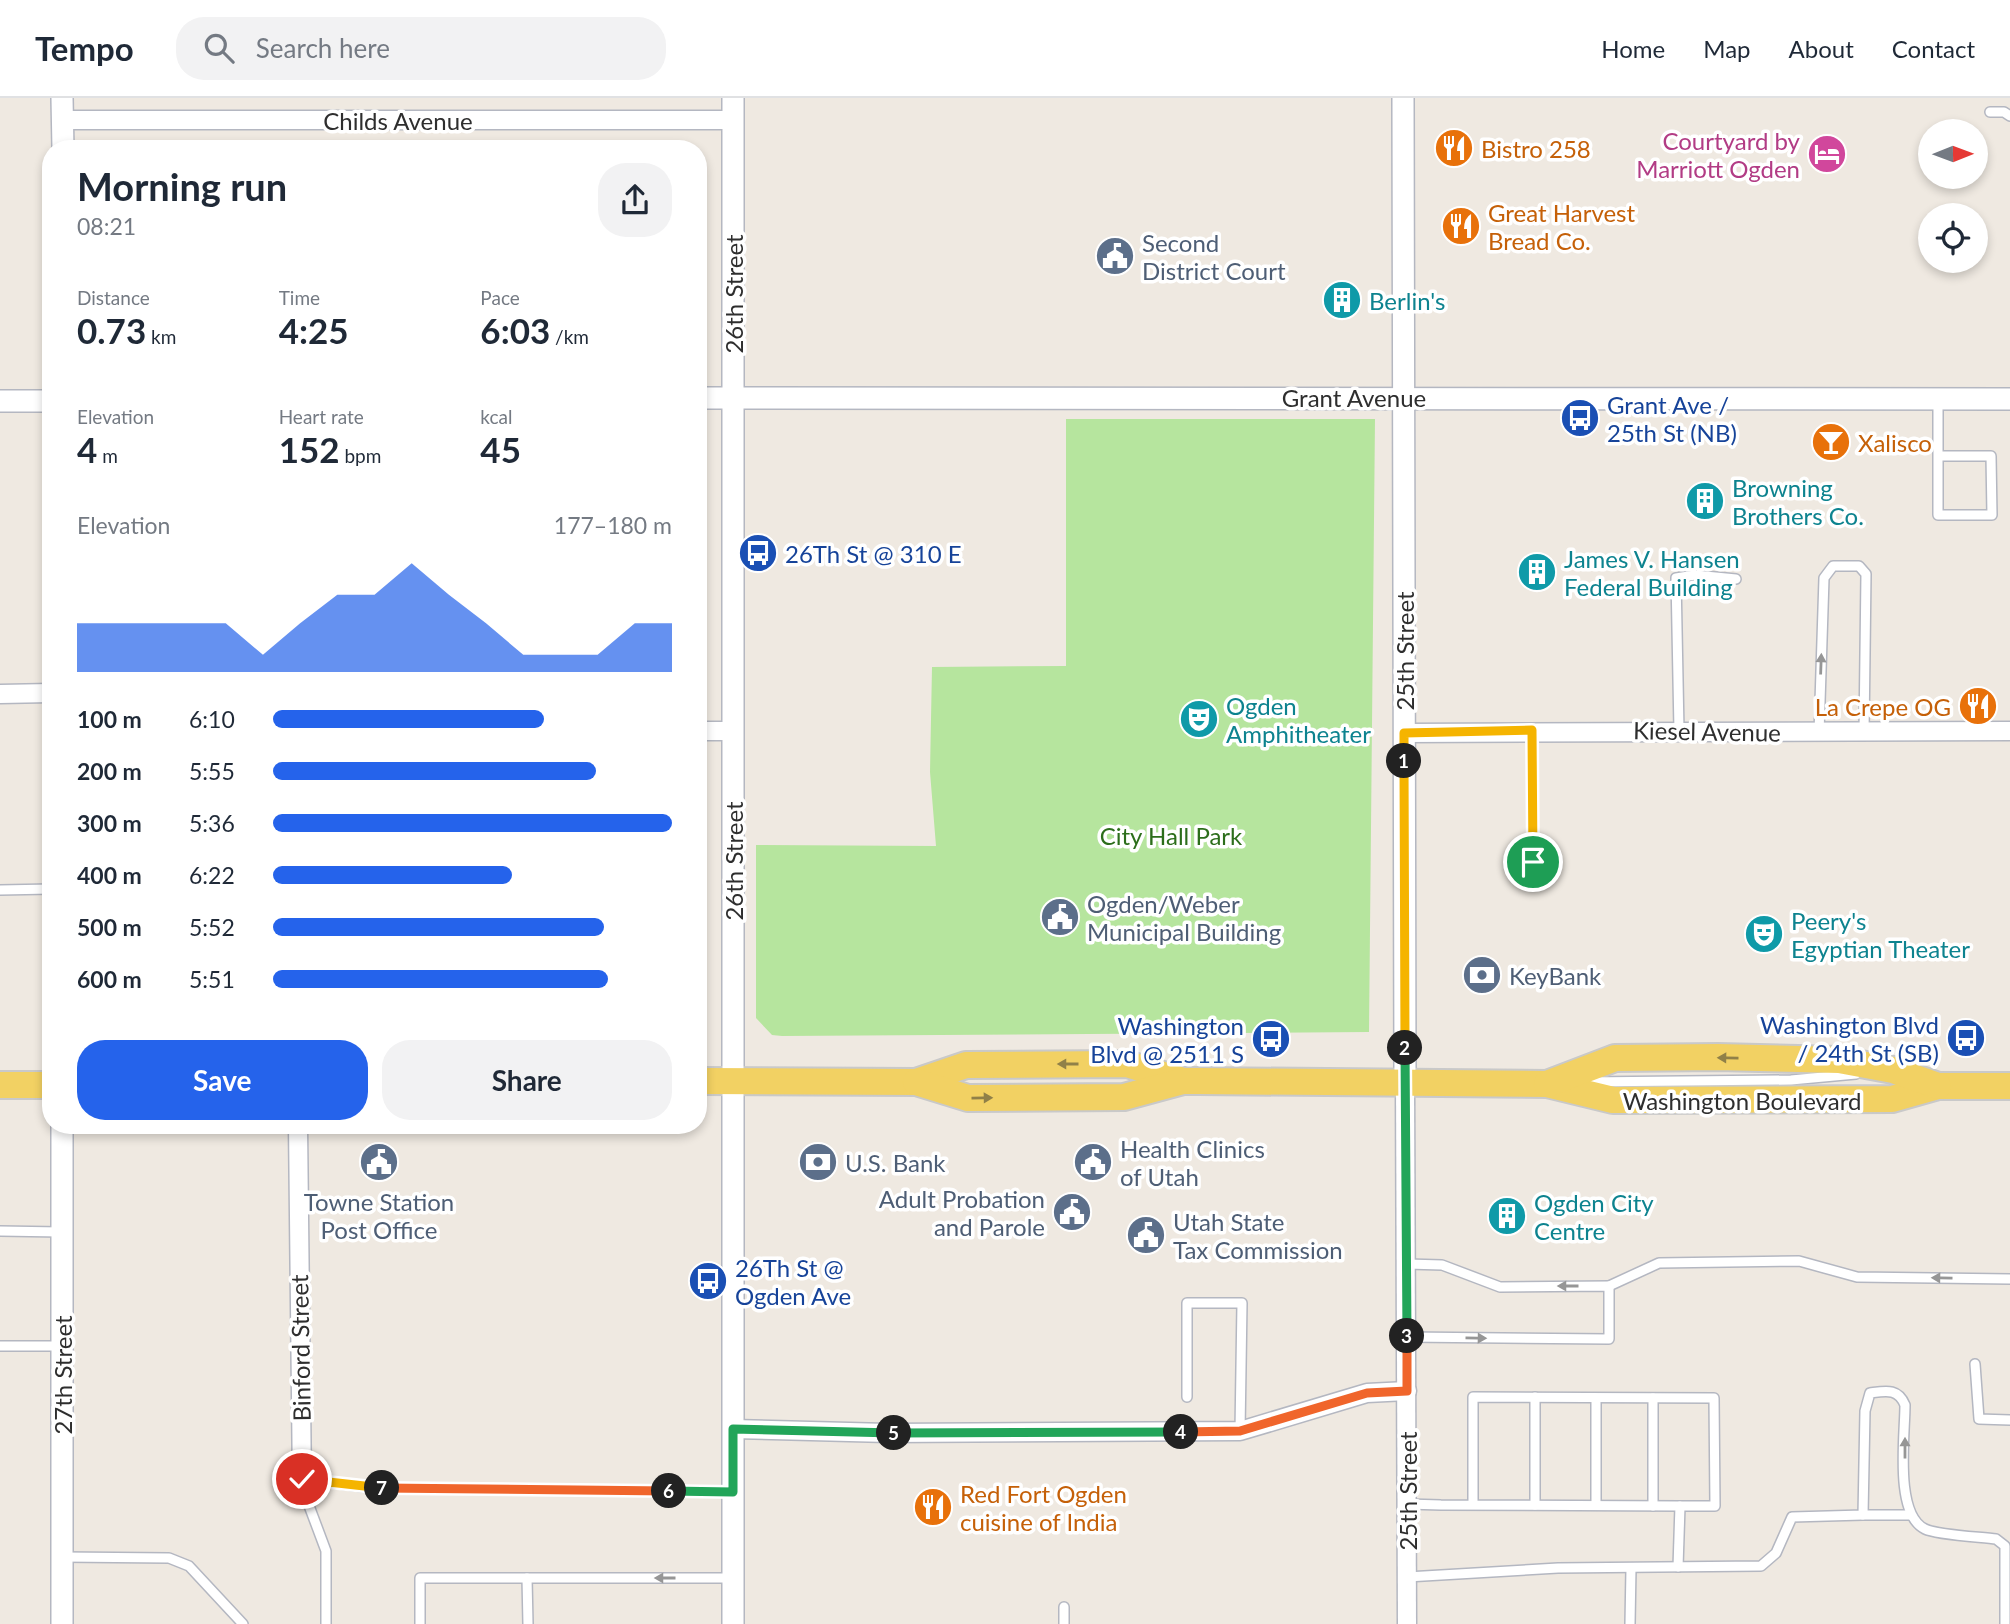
<!DOCTYPE html>
<html lang="en">
<head>
<meta charset="utf-8">
<style>
	:root { --surface:#fff; --page:#f2f2f3; --text:#1f2937; --muted:#747a83; --line:#e0e1e3; --accent:#2563eb }
	body { margin:0; font-family:Lato,sans-serif; background:var(--page); color:var(--text); height:100vh; display:flex; flex-direction:column; font-size:26px; white-space:nowrap }
	* { box-sizing:border-box; margin:0 }
	p { font-size:23px; color:var(--muted) }
	.icon { flex:none; width:38px; height:38px; fill:none; stroke:currentColor; stroke-width:2; stroke-linecap:round; stroke-linejoin:round }
	.map { position:relative; flex:1; overflow:hidden }
	.details { position:absolute; left:42px; top:42px; width:665px; height:994px; display:flex; flex-direction:column; background:var(--surface); border-radius:28px; box-shadow:0 4px 10px #0003 }
	.details>* { flex:none }
	.needle { width:46px; rotate:89deg }
	.controls { position:absolute; left:1918px; top:21px; display:grid; gap:14px }
	.controls a { display:grid; place-items:center; width:70px; height:70px; border-radius:50%; background:var(--surface); box-shadow:0 4px 10px #0003; font-size:35px }
	.pin { position:absolute; display:grid; place-items:center; width:60px; height:60px; color:#fff; margin:-30px; border:4px solid #fff; border-radius:50%; box-shadow:0 2px 7px #0007 }
	.km { position:absolute; width:35px; height:35px; margin:-18px; border-radius:50%; background:#222; color:#fff; font-size:19px; line-height:35px; text-align:center }
	.round { display:grid; place-items:center; flex:none; width:74px; height:74px; border-radius:28px; background:var(--page) }
	.headline { display:flex; align-items:center; justify-content:space-between; height:119px; padding:0 35px }
	h1 { font-size:38px; font-weight:700; line-height:52px }
	.metrics { display:grid; grid-template-columns:repeat(3,1fr); gap:10px; height:119px; padding:7px 35px }
	.metrics div { display:grid; align-content:center }
	.metrics b { font-size:35px; font-weight:700 }
	.metrics small { font-size:19px; font-weight:400 }
	.metrics p { font-size:19px }
	.chart { height:196px; padding:14px 35px }
	.chart p { display:flex; justify-content:space-between }
	.chart svg { width:100%; height:126px; margin-top:7px; fill:var(--accent); opacity:.7 }
	.cta { display:flex; gap:14px; margin-top:auto; padding:14px 35px }
	.cta a { flex:1; height:80px; border-radius:28px; background:var(--accent); color:#fff; font-size:28px; font-weight:700; line-height:80px; text-align:center }
	.cta a+a { background:var(--page); color:var(--text) }
	ul { padding:0 35px; list-style:none; font-size:23px }
	li { display:grid; grid-template-columns:112px 84px 1fr; align-items:center; height:52px }
	li i { height:18px; border-radius:9px; background:var(--accent) }
	header { display:flex; align-items:center; gap:42px; box-sizing:border-box; height:98px; padding:0 35px; background:var(--surface); border-bottom:2px solid var(--line) }
	header strong { font-size:33px }
	nav { display:flex; gap:38px; margin-inline-start:auto; font-size:24px }
	.search { width:490px; height:63px; background:var(--page); display:flex; align-items:center; gap:18px; box-sizing:border-box; padding:0 24px; border-radius:28px; color:var(--muted); font-size:26px }
	.map>svg:first-child { display:block }
	.green { fill:#b6e59e }
	.lines { fill:none; stroke-linecap:round; stroke-linejoin:round }
	.service-casing { stroke:#b4b7c1; stroke-width:12 }
	.minor-casing { stroke:#b4b7c1; stroke-width:21 }
	.tertiary-casing { stroke:#b4b7c1; stroke-width:24 }
	.primary-casing { stroke:#c9c9c9; stroke-width:30 }
	.service { stroke:#fff; stroke-width:9 }
	.minor { stroke:#fff; stroke-width:18 }
	.tertiary { stroke:#fff; stroke-width:21 }
	.primary { stroke:#f2d163; stroke-width:26 }
	.oneway { fill:#969696 }
	.oneway2 { fill:#908048 }
	.split-1-casing { stroke:#fff; stroke-width:14 }
	.split-2-casing { stroke:#fff; stroke-width:14 }
	.split-3-casing { stroke:#fff; stroke-width:14 }
	.split-4-casing { stroke:#fff; stroke-width:14 }
	.split-5-casing { stroke:#fff; stroke-width:14 }
	.split-6-casing { stroke:#fff; stroke-width:14 }
	.split-7-casing { stroke:#fff; stroke-width:14 }
	.split-8-casing { stroke:#fff; stroke-width:14 }
	.split-1 { stroke:#f5b400; stroke-width:9 }
	.split-2 { stroke:#f5b400; stroke-width:9 }
	.split-3 { stroke:#22a559; stroke-width:9 }
	.split-4 { stroke:#f0652b; stroke-width:9 }
	.split-5 { stroke:#22a559; stroke-width:9 }
	.split-6 { stroke:#22a559; stroke-width:9 }
	.split-7 { stroke:#f0652b; stroke-width:9 }
	.split-8 { stroke:#f5b400; stroke-width:9 }
	.labels { text-anchor:middle; dominant-baseline:central; stroke-width:7; stroke-linejoin:round; paint-order:stroke }
	.street-label { font-size:24px; fill:#2e2e2e; stroke:#fff }
	.hotel-label { font-size:24px; fill:#b23c85; stroke:#fff; text-anchor:end }
	.food-label { font-size:24px; fill:#c56008; stroke:#fff; text-anchor:start }
	.service-label { font-size:24px; fill:#4e5e75; stroke:#fff; text-anchor:start }
	.culture-label { font-size:24px; fill:#0d838f; stroke:#fff; text-anchor:start }
	.transit-label { font-size:24px; fill:#164399; stroke:#fff; text-anchor:start }
	.park-label { font-size:24px; fill:#2c6e1b; stroke:#fff }
</style>
</head>
<body>
<header>
<strong>Tempo</strong>
<div class="search"><svg class="icon" aria-label="search" viewBox="0 0 24 24"><circle cx="10" cy="10" r="6"/><path d="M15 15l6 6"/></svg>Search here</div>
<nav><a>Home</a><a>Map</a><a>About</a><a>Contact</a></nav>
</header>
<div class="map">
<svg width="2010" height="1526" viewBox="0 0 2010 1526">
	<rect width="100%" height="100%" fill="#efe9e1"/>
	<!-- green -->
	<path class="green" d="M1066,321h309l-6,613 -587,4 -10,-1 -16,-17v-173l180,1 -6,-74 2,-105 134,-1z"/>
	<g class="lines">
		<!-- service casing -->
		<g class="service-casing">
			<g id="service">
				<path d="M1990,14h14l6,4"/>
				<path d="M1938,301v116h54l-1,-59h-53"/>
				<path d="M1679,633l-3,-153 19,-3 41,4"/>
				<path d="M1532,634l1,130"/>
				<path d="M1819,635l5,-155 9,-12h26l7,8 -2,158"/>
				<path d="M0,792l51,-1"/>
				<path d="M1584,984l207,-2 65,-6"/>
				<path d="M0,1133l61,1"/>
				<path d="M1609,1188l50,-23 140,-2 58,16 153,2"/>
				<path d="M1407,1239l202,2v-53l-109,1 -58,-22 -35,-1"/>
				<path d="M0,1248h61"/>
				<path d="M1975,1266l4,55 31,1"/>
				<path d="M1187,1299v-94h55l-2,128"/>
				<path d="M302,1381l70,9 361,4"/>
				<path d="M302,1389l24,64v73"/>
				<path d="M1407,1406l34,1 239,1h35l-1,-108 -241,-1v108"/>
				<path d="M1535,1407v-108"/>
				<path d="M1596,1407v-107"/>
				<path d="M1653,1408v-108"/>
				<path d="M1863,1417h47"/>
				<path d="M62,1459l107,1 20,8 54,58"/>
				<path d="M1678,1469l2,-61"/>
				<path d="M1407,1479l151,-9 203,-2 15,-13 16,-36 71,-2 2,-104 5,-18c16,-2 28,-5 35,12 0,30 -11,109 20,124 12,6 56,8 71,10l9,7v78"/>
				<path d="M527,1480l1,46"/>
				<path d="M1064,1509v17"/>
				<path d="M420,1526v-46h313"/>
				<path d="M1630,1526l1,-56"/>
			</g>
		</g>
		<!-- minor casing -->
		<g class="minor-casing">
			<g id="minor">
				<path d="M63,22h670"/>
				<path d="M0,596l51,-1"/>
				<path d="M698,633h35"/>
				<path d="M1404,635l606,-2"/>
				<path d="M1405,982l2,544"/>
				<path d="M298,1027l4,362"/>
				<path d="M733,1331l155,4 352,-2 127,-38 40,-2"/>
			</g>
		</g>
		<!-- tertiary casing -->
		<g class="tertiary-casing">
			<g id="tertiary">
				<path d="M62,0l1,51"/>
				<path d="M1403,0l2,982"/>
				<path d="M698,300l1312,1"/>
				<path d="M0,303h51"/>
				<path d="M62,1027v499"/>
				<path d="M733,1526v-1526"/>
			</g>
		</g>
		<!-- primary casing -->
		<g class="primary-casing">
			<g id="primary">
				<path d="M698,983l218,1 50,-17 161,-1 56,17"/>
				<path d="M916,984l52,16 156,-1 59,-16h15l349,3 66,16 279,-1 46,-13h72"/>
				<path d="M1547,986l68,-26 103,-1 121,3 54,10 45,16"/>
				<path d="M0,987h51"/>
			</g>
		</g>
		<!-- service -->
		<use href="#service" class="service"/>
		<!-- minor -->
		<use href="#minor" class="minor"/>
		<!-- tertiary -->
		<use href="#tertiary" class="tertiary"/>
		<!-- primary -->
		<use href="#primary" class="primary"/>
	</g>
	<!-- one-way arrows -->
	<defs><path id="oneway-solid" d="M-6-.8H1V-3.2L6.5 0L1 3.2V.8H-6Z" transform="scale(1.75)"/></defs>
	<g class="oneway">
		<use href="#oneway-solid" transform="translate(1821 566) rotate(-88)"/>
		<use href="#oneway-solid" transform="translate(1942 1180) rotate(-179)"/>
		<use href="#oneway-solid" transform="translate(1568 1188) rotate(180)"/>
		<use href="#oneway-solid" transform="translate(1476 1240) rotate(1)"/>
		<use href="#oneway-solid" transform="translate(1905 1350) rotate(-90)"/>
		<use href="#oneway-solid" transform="translate(665 1480) rotate(180)"/>
	</g>
	<g class="oneway2">
		<use href="#oneway-solid" transform="translate(1728 960) rotate(-179)"/>
		<use href="#oneway-solid" transform="translate(1068 966) rotate(180)"/>
		<use href="#oneway-solid" transform="translate(982 1000) rotate(-1)"/>
	</g>
	<g class="lines">
		<!-- split-1 casing -->
		<g class="split-1-casing">
			<path id="split-1" d="M1404,663v-28l128,-3 1,132"/>
		</g>
		<!-- split-2 casing -->
		<g class="split-2-casing">
			<path id="split-2" d="M1404,663l1,287"/>
		</g>
		<!-- split-3 casing -->
		<g class="split-3-casing">
			<path id="split-3" d="M1405,950l2,288"/>
		</g>
		<!-- split-4 casing -->
		<g class="split-4-casing">
			<path id="split-4" d="M1181,1334l59,-1 127,-38 40,-2v-55"/>
		</g>
		<!-- split-5 casing -->
		<g class="split-5-casing">
			<path id="split-5" d="M894,1335l287,-1"/>
		</g>
		<!-- split-6 casing -->
		<g class="split-6-casing">
			<path id="split-6" d="M669,1393l64,1v-63l161,4"/>
		</g>
		<!-- split-7 casing -->
		<g class="split-7-casing">
			<path id="split-7" d="M382,1390l287,3"/>
		</g>
		<!-- split-8 casing -->
		<g class="split-8-casing">
			<path id="split-8" d="M302,1381l80,9"/>
		</g>
		<!-- split-1 -->
		<use href="#split-1" class="split-1"/>
		<!-- split-2 -->
		<use href="#split-2" class="split-2"/>
		<!-- split-3 -->
		<use href="#split-3" class="split-3"/>
		<!-- split-4 -->
		<use href="#split-4" class="split-4"/>
		<!-- split-5 -->
		<use href="#split-5" class="split-5"/>
		<!-- split-6 -->
		<use href="#split-6" class="split-6"/>
		<!-- split-7 -->
		<use href="#split-7" class="split-7"/>
		<!-- split-8 -->
		<use href="#split-8" class="split-8"/>
	</g>
	<!-- icons -->
	<defs>
		<g id="restaurant-disc" transform="scale(2.0125)"><circle r="9.5" fill="#e8710a" stroke="#fff"/><path d="M-5-6h1v4h1v-4h1v4h1v-4h1v5L-1.5 .5V6h-2V.5L-5-1ZM5-6V6H3V1.5H1.5Q1.5-4 5-6Z" fill="#fff"/></g>
		<g id="hotel-disc" transform="scale(2.0125)"><circle r="9.5" fill="#d1479c" stroke="#fff"/><path d="M-6-4.5h1.5V1H6V5H4.5V3h-9V5H-6ZM-4 0a1.8 1.8 0 1 1 3.6 0ZM.5 0V-2.5h3Q6-2.5 6 0Z" fill="#fff"/></g>
		<g id="civic-disc" transform="scale(2.0125)"><circle r="9.5" fill="#5c6f8a" stroke="#fff"/><path d="M-.6-6.5H3V-4.5H.6V-3L4-1V1h2V6H-6V1h2V-1L-.6-3ZM-1.2 2.5V6h2.4V2.5Z" fill="#fff"/></g>
		<g id="building-disc" transform="scale(2.0125)"><circle r="9.5" fill="#0f9aa8" stroke="#fff"/><path d="M-4-6H4V6H1V3H-1V6H-4ZM-2.5-4.3h1.7v1.8h-1.7ZM.8-4.3h1.7v1.8H.8ZM-2.5-1h1.7V.8h-1.7ZM.8-1h1.7V.8H.8Z" fill="#fff"/></g>
		<g id="bus-disc" transform="scale(2.0125)"><circle r="9.5" fill="#1a4fb4" stroke="#fff"/><path d="M-5-6H5V4H4V6H2V4H-2V6H-4V4H-5ZM-3.5-4V0h7V-4ZM-3.5 1.2v1.5H-2V1.2ZM2 1.2v1.5H3.5V1.2Z" fill="#fff"/></g>
		<g id="bar-disc" transform="scale(2.0125)"><circle r="9.5" fill="#e8710a" stroke="#fff"/><path d="M-6-5H6L.8 .8V4.5H3.5V6h-7V4.5H-.8V.8Z" fill="#fff"/></g>
		<g id="theatre-disc" transform="scale(2.0125)"><circle r="9.5" fill="#0f9aa8" stroke="#fff"/><path d="M-5-5.5Q0-4 5-5.5V0Q5 5 0 6Q-5 5-5 0ZM-3.3-2.5H-1v1.5H-3.3ZM1-2.5H3.3v1.5H1ZM-2.8 1Q0 5.5 2.8 1Z" fill="#fff"/></g>
		<g id="bank-disc" transform="scale(2.0125)"><circle r="9.5" fill="#5c6f8a" stroke="#fff"/><path d="M-6-4H6V4H-6ZM0-2.3a2.3 2.3 0 1 0 0 4.6a2.3 2.3 0 1 0 0-4.6Z" fill="#fff"/></g>
	</defs>
	<g fill-rule="evenodd">
		<use href="#restaurant-disc" x="1454" y="50"/>
		<use href="#hotel-disc" x="1827" y="56"/>
		<use href="#restaurant-disc" x="1461" y="128"/>
		<use href="#civic-disc" x="1115" y="158"/>
		<use href="#building-disc" x="1342" y="202"/>
		<use href="#bus-disc" x="1580" y="320"/>
		<use href="#bar-disc" x="1831" y="344"/>
		<use href="#building-disc" x="1705" y="403"/>
		<use href="#bus-disc" x="758" y="455"/>
		<use href="#building-disc" x="1537" y="474"/>
		<use href="#restaurant-disc" x="1978" y="608"/>
		<use href="#theatre-disc" x="1199" y="621"/>
		<use href="#civic-disc" x="1060" y="819"/>
		<use href="#theatre-disc" x="1764" y="836"/>
		<use href="#bank-disc" x="1482" y="877"/>
		<use href="#bus-disc" x="1966" y="940"/>
		<use href="#bus-disc" x="1271" y="941"/>
		<use href="#civic-disc" x="379" y="1064"/>
		<use href="#bank-disc" x="818" y="1064"/>
		<use href="#civic-disc" x="1093" y="1064"/>
		<use href="#civic-disc" x="1072" y="1114"/>
		<use href="#building-disc" x="1507" y="1118"/>
		<use href="#civic-disc" x="1146" y="1137"/>
		<use href="#bus-disc" x="708" y="1183"/>
		<use href="#restaurant-disc" x="933" y="1409"/>
	</g>
	<g class="labels">
		<!-- street labels -->
		<g class="street-label">
			<text x="398" y="22">Childs Avenue</text>
			<text transform="translate(733 196) rotate(-90)">26th Street</text>
			<text x="1354" y="299">Grant Avenue</text>
			<text transform="translate(1404 553) rotate(-90)">25th Street</text>
			<text transform="translate(1707 633) rotate(1)">Kiesel Avenue</text>
			<text transform="translate(733 763) rotate(-90)">26th Street</text>
			<text x="1742" y="1002">Washington Boulevard</text>
			<text transform="translate(300 1250) rotate(-91)">Binford Street</text>
			<text transform="translate(62 1277) rotate(-90)">27th Street</text>
			<text transform="translate(1407 1393) rotate(-90)">25th Street</text>
		</g>
		<!-- hotel labels -->
		<g class="hotel-label">
			<text x="1800" y="42">Courtyard by<tspan x="1800" dy="28">Marriott Ogden</tspan></text>
		</g>
		<!-- food labels -->
		<g class="food-label">
			<text x="1481" y="50">Bistro 258</text>
			<text x="1488" y="114">Great Harvest<tspan x="1488" dy="28">Bread Co.</tspan></text>
			<text x="1858" y="344">Xalisco</text>
			<text x="1951" y="608" text-anchor="end">La Crepe OG</text>
			<text x="960" y="1395">Red Fort Ogden<tspan x="960" dy="28">cuisine of India</tspan></text>
		</g>
		<!-- service labels -->
		<g class="service-label">
			<text x="1142" y="144">Second<tspan x="1142" dy="28">District Court</tspan></text>
			<text x="1087" y="805">Ogden/Weber<tspan x="1087" dy="28">Municipal Building</tspan></text>
			<text x="1509" y="877">KeyBank</text>
			<text x="1120" y="1050">Health Clinics<tspan x="1120" dy="28">of Utah</tspan></text>
			<text x="845" y="1064">U.S. Bank</text>
			<text x="1045" y="1100" text-anchor="end">Adult Probation<tspan x="1045" dy="28">and Parole</tspan></text>
			<text x="379" y="1103" text-anchor="middle">Towne Station<tspan x="379" dy="28">Post Office</tspan></text>
			<text x="1173" y="1123">Utah State<tspan x="1173" dy="28">Tax Commission</tspan></text>
		</g>
		<!-- culture labels -->
		<g class="culture-label">
			<text x="1369" y="202">Berlin's</text>
			<text x="1732" y="389">Browning<tspan x="1732" dy="28">Brothers Co.</tspan></text>
			<text x="1564" y="460">James V. Hansen<tspan x="1564" dy="28">Federal Building</tspan></text>
			<text x="1226" y="607">Ogden<tspan x="1226" dy="28">Amphitheater</tspan></text>
			<text x="1791" y="822">Peery's<tspan x="1791" dy="28">Egyptian Theater</tspan></text>
			<text x="1534" y="1104">Ogden City<tspan x="1534" dy="28">Centre</tspan></text>
		</g>
		<!-- transit labels -->
		<g class="transit-label">
			<text x="1607" y="306">Grant Ave /<tspan x="1607" dy="28">25th St (NB)</tspan></text>
			<text x="785" y="455">26Th St @ 310 E</text>
			<text x="1939" y="926" text-anchor="end">Washington Blvd<tspan x="1939" dy="28">/ 24th St (SB)</tspan></text>
			<text x="1244" y="927" text-anchor="end">Washington<tspan x="1244" dy="28">Blvd @ 2511 S</tspan></text>
			<text x="735" y="1169">26Th St @<tspan x="735" dy="28">Ogden Ave</tspan></text>
		</g>
		<!-- park labels -->
		<g class="park-label">
			<text x="1171" y="737">City Hall Park</text>
		</g>
	</g>
</svg>
<div class="controls">
<a><svg class="needle" viewBox="-14 -14 28 28"><path d="M0-13l5 13h-10z" fill="#e53935"/><path d="M0 13l5-13h-10z" fill="#747a83"/></svg></a>
<a><svg class="icon" aria-label="locate" viewBox="0 0 24 24"><circle cx="12" cy="12" r="6"/><path d="M12 2v4M12 18v4M2 12h4M18 12h4"/></svg></a>
</div>
<div class="pin" style="left:1533px;top:764px;background:#1e9e55"><svg class="icon" aria-label="arrive" viewBox="0 0 24 24"><path d="M6 21V4h12l-3 4 3 4H6"/></svg></div>
<div class="pin" style="left:302px;top:1381px;background:#d93025"><svg class="icon" aria-label="check" viewBox="0 0 24 24"><path d="M5 12l5 5 9-10"/></svg></div>
<b class="km" style="left:1404px;top:663px">1</b>
<b class="km" style="left:1405px;top:950px">2</b>
<b class="km" style="left:1407px;top:1238px">3</b>
<b class="km" style="left:1181px;top:1334px">4</b>
<b class="km" style="left:894px;top:1335px">5</b>
<b class="km" style="left:669px;top:1393px">6</b>
<b class="km" style="left:382px;top:1390px">7</b>
<section class="details">
<div class="headline"><div><h1>Morning run</h1><p>08:21</p></div><a class="round"><svg class="icon" aria-label="share" viewBox="0 0 24 24"><path d="M12 15V3M7 8l5-5 5 5M5 13v7h14v-7"/></svg></a></div>
<div class="metrics">
<div><p>Distance</p><b>0.73<small> km</small></b></div>
<div><p>Time</p><b>4:25</b></div>
<div><p>Pace</p><b>6:03<small> /km</small></b></div>
</div>
<div class="metrics">
<div><p>Elevation</p><b>4<small> m</small></b></div>
<div><p>Heart rate</p><b>152<small> bpm</small></b></div>
<div><p>kcal</p><b>45</b></div>
</div>
<div class="chart"><p><span>Elevation</span>177–180 m</p>
<svg viewBox="0 0 160 44" preserveAspectRatio="none"><path d="M0 44V27L10 27L20 27L30 27L40 27L50 38L60 27L70 17L80 17L90 6L100 17L110 27L120 38L130 38L140 38L150 27L160 27V44z"/></svg>
</div>
<ul>
<li><b>100 m</b>6:10<i style="width:68%"></i></li>
<li><b>200 m</b>5:55<i style="width:81%"></i></li>
<li><b>300 m</b>5:36<i style="width:100%"></i></li>
<li><b>400 m</b>6:22<i style="width:60%"></i></li>
<li><b>500 m</b>5:52<i style="width:83%"></i></li>
<li><b>600 m</b>5:51<i style="width:84%"></i></li>
</ul>
<div class="cta"><a>Save</a><a>Share</a></div>
</section>
</div>
</body>
</html>
